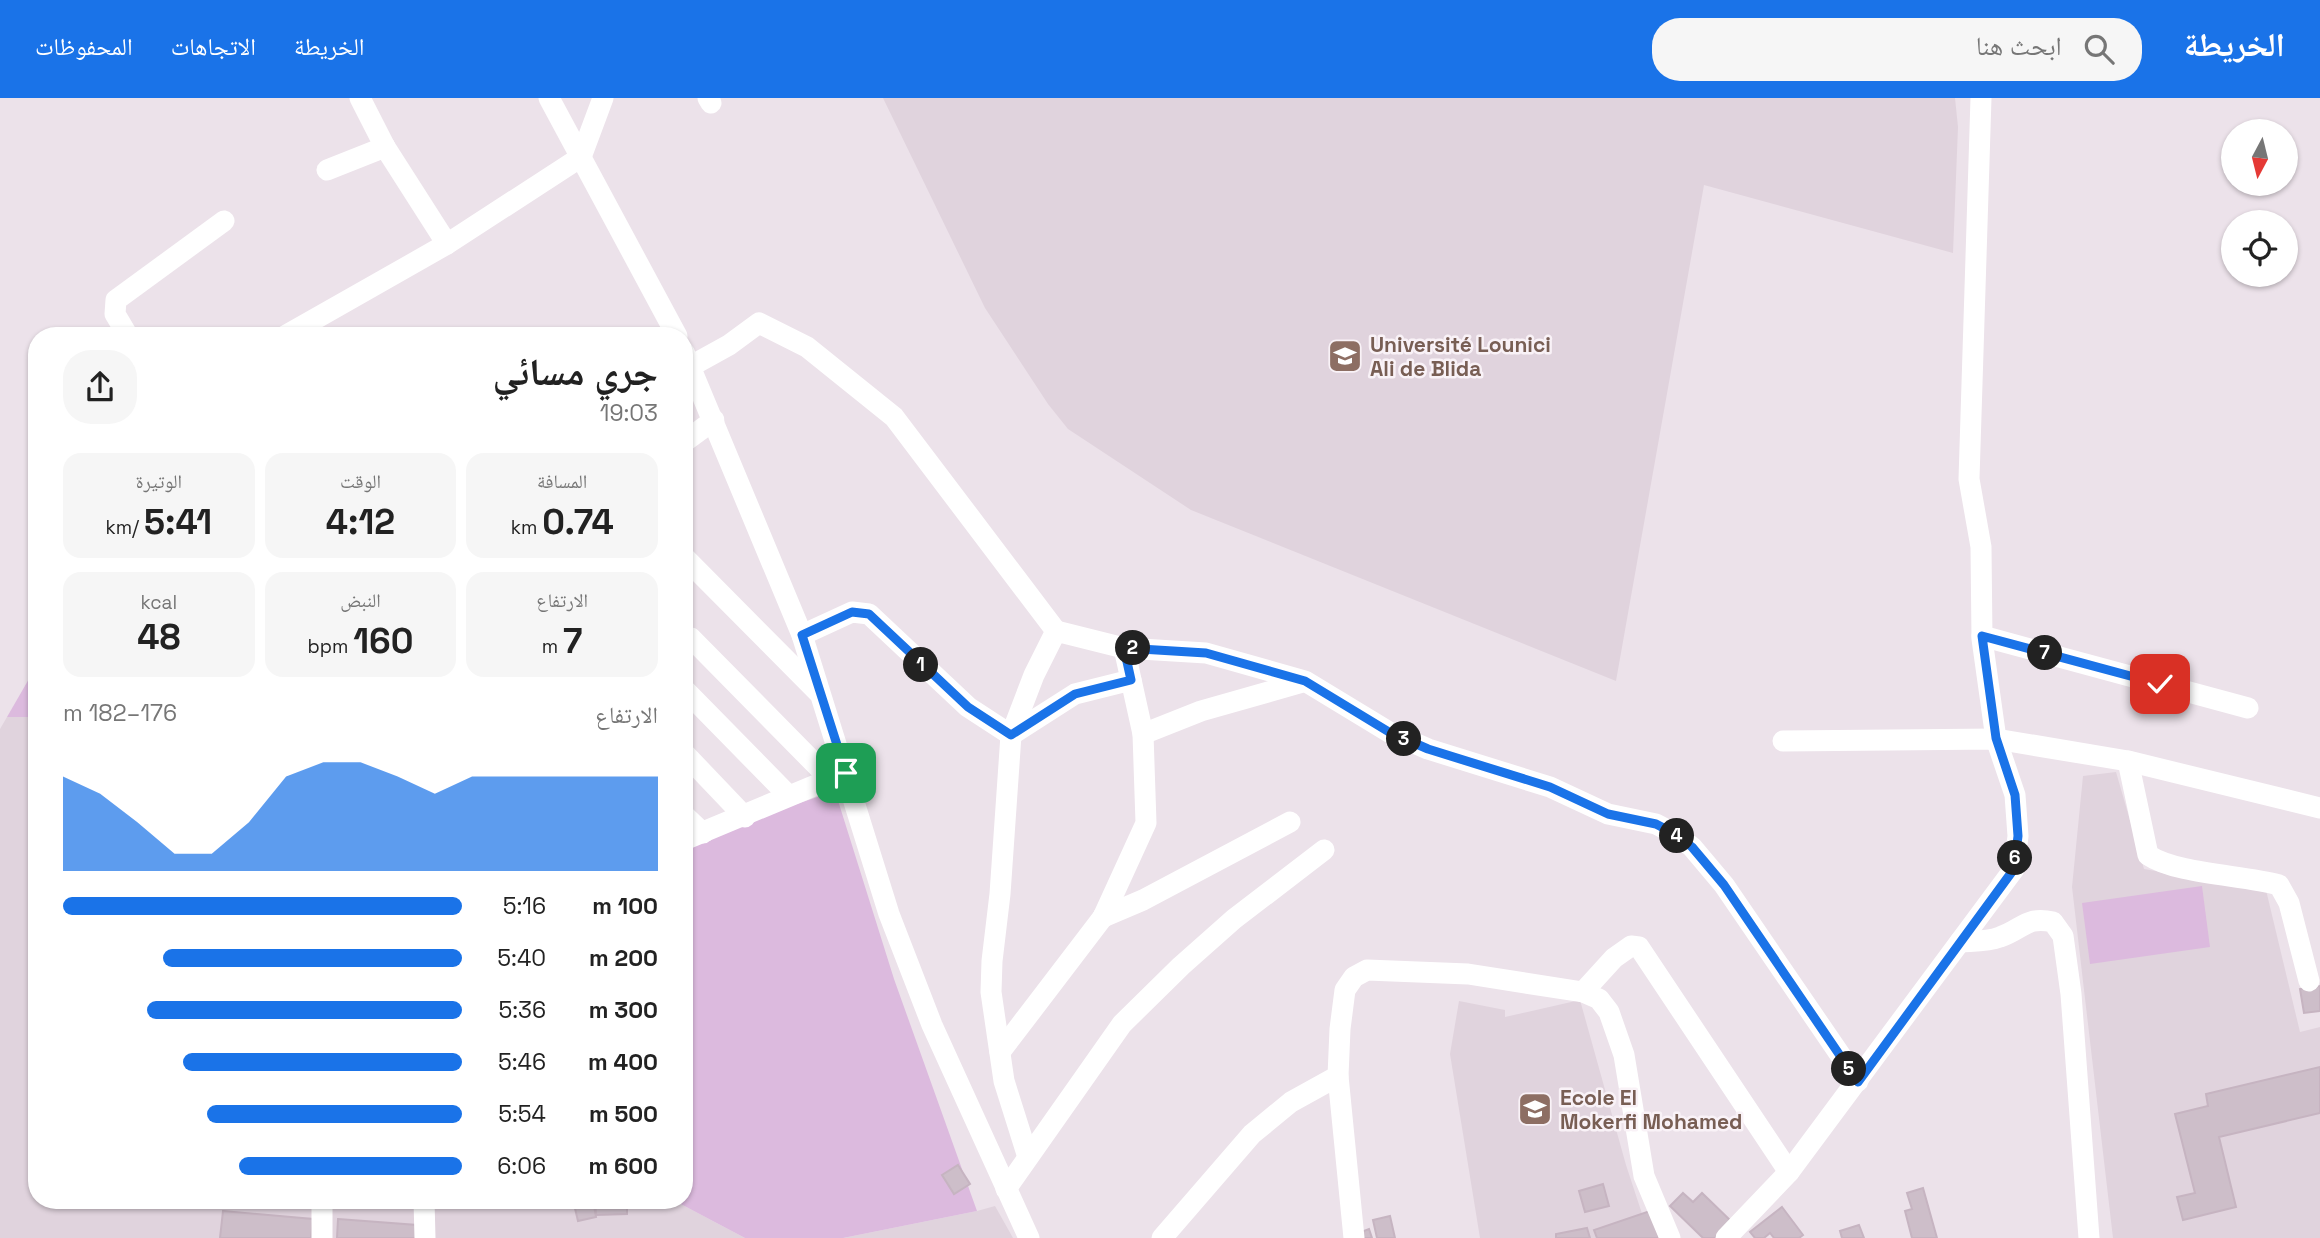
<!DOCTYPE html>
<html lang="ar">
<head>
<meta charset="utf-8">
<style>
	:root { --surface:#fff; --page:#f6f6f6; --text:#222; --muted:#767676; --accent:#1a73e8 }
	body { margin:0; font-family:"Space Grotesk","Noto Naskh Arabic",sans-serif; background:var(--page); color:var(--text); direction:rtl; height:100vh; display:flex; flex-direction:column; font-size:26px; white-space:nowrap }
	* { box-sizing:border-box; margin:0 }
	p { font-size:23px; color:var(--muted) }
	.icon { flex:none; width:38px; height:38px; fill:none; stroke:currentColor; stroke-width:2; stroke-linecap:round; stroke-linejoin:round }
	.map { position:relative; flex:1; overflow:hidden; direction:ltr }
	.details { position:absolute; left:28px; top:229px; width:665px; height:882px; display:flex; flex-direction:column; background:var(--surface); border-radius:28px; box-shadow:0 2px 5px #0004; direction:rtl }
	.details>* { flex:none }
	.needle { width:46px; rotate:187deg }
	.fabs { position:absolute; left:2221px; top:21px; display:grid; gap:14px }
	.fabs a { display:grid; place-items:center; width:77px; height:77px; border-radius:50%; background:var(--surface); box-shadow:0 2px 5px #0004; font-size:35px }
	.pin { position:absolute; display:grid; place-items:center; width:60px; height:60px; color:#fff; margin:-30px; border-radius:14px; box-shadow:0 4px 10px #0006 }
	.km { position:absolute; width:35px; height:35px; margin:-18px; border-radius:50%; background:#222; color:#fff; font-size:19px; line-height:35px; text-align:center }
	.round { display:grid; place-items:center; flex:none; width:74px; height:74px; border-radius:28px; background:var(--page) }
	.headline { display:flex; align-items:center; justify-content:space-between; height:119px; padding:0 35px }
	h1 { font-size:38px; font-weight:800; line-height:52px }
	.metrics { display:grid; grid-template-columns:repeat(3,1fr); gap:10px; height:119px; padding:7px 35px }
	.metrics div { display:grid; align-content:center; border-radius:18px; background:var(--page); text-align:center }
	.metrics b { font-size:35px; font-weight:800 }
	.metrics small { font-size:19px; font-weight:400 }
	.metrics p { font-size:19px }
	.chart { height:196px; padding:14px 35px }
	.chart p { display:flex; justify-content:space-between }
	.chart svg { width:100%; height:126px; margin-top:7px; fill:var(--accent); opacity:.7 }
	ul { padding:0 35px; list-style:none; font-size:23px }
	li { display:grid; grid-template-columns:112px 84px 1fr; align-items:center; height:52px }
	li i { height:18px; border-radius:9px; background:var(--accent) }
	header { display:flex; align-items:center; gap:42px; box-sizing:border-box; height:98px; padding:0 35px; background:var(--accent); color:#fff }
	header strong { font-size:33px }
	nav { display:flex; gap:38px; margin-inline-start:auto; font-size:24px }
	.search { width:490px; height:63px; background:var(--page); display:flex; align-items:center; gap:18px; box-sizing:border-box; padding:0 24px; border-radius:28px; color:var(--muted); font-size:26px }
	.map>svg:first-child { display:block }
	.built { fill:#e0d3dd }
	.green { fill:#dcbade }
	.building { fill:#cdbec9; stroke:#c6b4c1; stroke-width:2 }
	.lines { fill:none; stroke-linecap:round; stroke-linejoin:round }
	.minor { stroke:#fff; stroke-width:21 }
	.route-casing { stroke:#fff; stroke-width:14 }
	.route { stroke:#1a73e8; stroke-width:9 }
	.labels { text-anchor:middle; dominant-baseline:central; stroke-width:5; stroke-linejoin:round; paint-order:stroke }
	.education-label { font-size:21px; font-weight:bold; fill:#785e54; stroke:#f9f2f7; text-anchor:start }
</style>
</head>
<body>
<header>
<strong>الخريطة</strong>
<div class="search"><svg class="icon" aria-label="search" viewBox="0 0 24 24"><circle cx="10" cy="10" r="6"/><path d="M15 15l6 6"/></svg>ابحث هنا</div>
<nav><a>الخريطة</a><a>الاتجاهات</a><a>المحفوظات</a></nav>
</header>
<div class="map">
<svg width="2320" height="1140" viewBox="0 0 2320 1140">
	<rect width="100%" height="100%" fill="#ece2ea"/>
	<!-- built -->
	<g class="built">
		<path d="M883,0h1072l3,29 -5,126 -249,-68 -88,496 -425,-171 -123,-81 -20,-25 -63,-96z"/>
		<path d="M7,619h30v483l638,1 70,37h-745v-509z"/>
		<path d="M2116,674l28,97 122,21 34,142 20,-5v211h-207l-41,-351 11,-111z"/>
		<path d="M1580,902l46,165 24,73h-170l-30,-184 9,-53 46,9v7z"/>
		<path d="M995,1108l18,32h-170l134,-27z"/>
	</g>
	<!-- green -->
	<g class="green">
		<path d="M37,567v52h-30z"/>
		<path d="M835,693l59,188 83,232 -134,27h-98l-70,-37 9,-1v-358z"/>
		<path d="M2202,788l8,61 -120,17 -8,-61z"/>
	</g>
	<!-- building -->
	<g class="building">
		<path d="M2320,888v25l-16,2 -4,-24z"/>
		<path d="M2320,969v46l-101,24 17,70 -53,13 -6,-23 18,-4 -20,-79 33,-8 -2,-12z"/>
		<path d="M958,1067l12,19 -16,10 -12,-19z"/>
		<path d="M1603,1086l6,22 -24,6 -6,-21z"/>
		<path d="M1923,1090l14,50h-25l-7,-27 7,-2 -5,-16z"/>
		<path d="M1683,1095l10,9 9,-9 29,28 -16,17h-12l-33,-32z"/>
		<rect x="222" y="1102" width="89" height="1"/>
		<path d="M472,1102h58v5z"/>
		<path d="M573,1102h20l3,17 -18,4z"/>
		<path d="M595,1102h32v14l-31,1z"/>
		<path d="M1782,1109l21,28 -4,3h-25l-4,-5 -6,5h-9l-5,-6z"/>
		<path d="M223,1113l90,8 -2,19h-91z"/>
		<path d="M1650,1113l9,27h-62l-3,-8z"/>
		<path d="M1390,1118l5,22h-18l-4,-18z"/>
		<path d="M338,1121l79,6 -1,13h-79z"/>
		<path d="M1859,1127l5,13h-22l-2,-7z"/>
		<path d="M1587,1130l3,10h-34v-4z"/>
		<path d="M1369,1131l3,9h-23l-1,-1z"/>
	</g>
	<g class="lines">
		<!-- minor -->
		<g class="minor">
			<path d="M360,0l25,49 62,97"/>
			<path d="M549,0l128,238"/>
			<path d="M708,0l3,5"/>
			<path d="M327,72l58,-23"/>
			<path d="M128,238l-13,-22 1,-14 108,-79"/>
			<path d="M285,238l162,-92 134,-87 22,-59"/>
			<path d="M684,254l118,283 87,279 43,111 97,213"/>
			<path d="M691,268l38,-21 30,-22 48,24 87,70 162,214"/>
			<path d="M684,344l30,-22"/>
			<path d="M684,459l134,135"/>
			<path d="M802,537l50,-23 17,2 99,93 43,28 64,-41 56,-14"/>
			<path d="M1982,538l266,72"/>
			<path d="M684,540h7l138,140"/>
			<path d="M684,591l104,106"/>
			<path d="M1143,636l58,-23 102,-29"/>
			<path d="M1783,643l213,-2 132,22 192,47"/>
			<path d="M684,655l61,64"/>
			<path d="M2128,663l20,94c28,19 94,20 131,30l10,18 20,78"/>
			<path d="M684,717l19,18"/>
			<path d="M684,742l156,-65"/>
			<path d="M1103,819l40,-17 147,-78"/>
			<path d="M1960,844c14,-1 27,0 40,-5 23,-8 26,-21 53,-15l10,14 8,58 18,244"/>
			<path d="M1583,894l31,-34 17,-12 8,1 150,225"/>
			<path d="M1000,954l103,-135 43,-94 -3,-89 -19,-86"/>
			<path d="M1027,1056l-23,-73 -13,-89 1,-31 8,-67 11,-159 23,-60 22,-44 68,17 82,5 99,28 84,51 39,17 122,38 58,27 48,10 19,10 17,13 32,38 134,196"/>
			<path d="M1006,1091l116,-165 59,-58 53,-47 90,-69"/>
			<path d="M424,1102l1,38"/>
			<path d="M322,1140v-38"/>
			<path d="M1162,1140l90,-104 39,-32 47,-26"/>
			<path d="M1354,1140l-16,-162 2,-47 5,-39 9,-13 13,-7 101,4 115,18 16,7 10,13 15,43 20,121 26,62"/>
			<path d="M1726,1140l63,-66 225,-303 4,-33 -3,-41 -19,-56 -14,-100 -1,-92 -12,-68 12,-381"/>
		</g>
	</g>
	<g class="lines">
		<!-- route casing -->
		<g class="route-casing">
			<path id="route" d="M846,675l-44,-138 50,-23 17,2 99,93 43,28 64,-41 56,-14 -7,-32 82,5 99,28 84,51 39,17 122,38 58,27 48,10 19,10 17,13 32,38 134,197 156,-213 4,-33 -3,-41 -19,-57 -14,-102 178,48"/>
		</g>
		<!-- route -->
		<use href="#route" class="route"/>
	</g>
	<!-- icons -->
	<defs>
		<g id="university-square" transform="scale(1.75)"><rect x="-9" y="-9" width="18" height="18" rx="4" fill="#8d6e63" stroke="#f9f2f7"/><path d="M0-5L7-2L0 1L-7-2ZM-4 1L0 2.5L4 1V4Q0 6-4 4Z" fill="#fff"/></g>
		<g id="school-square" transform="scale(1.75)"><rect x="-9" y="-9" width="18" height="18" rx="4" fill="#8d6e63" stroke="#f9f2f7"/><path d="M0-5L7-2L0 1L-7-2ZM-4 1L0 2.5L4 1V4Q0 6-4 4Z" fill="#fff"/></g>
	</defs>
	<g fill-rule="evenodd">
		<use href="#university-square" x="1345" y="258"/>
		<use href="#school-square" x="1535" y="1011"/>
	</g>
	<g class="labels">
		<!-- education labels -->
		<g class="education-label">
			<text x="1370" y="246">Université Lounici<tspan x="1370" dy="24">Ali de Blida</tspan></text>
			<text x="1560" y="999">Ecole El<tspan x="1560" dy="24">Mokerfi Mohamed</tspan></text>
		</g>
	</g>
</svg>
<div class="fabs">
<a><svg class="needle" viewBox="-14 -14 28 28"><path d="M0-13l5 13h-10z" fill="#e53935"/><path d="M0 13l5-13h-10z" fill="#767676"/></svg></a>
<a><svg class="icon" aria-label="locate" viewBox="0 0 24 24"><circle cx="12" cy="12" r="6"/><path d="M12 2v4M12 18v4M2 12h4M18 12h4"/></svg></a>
</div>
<div class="pin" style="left:846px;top:675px;background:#1e9e55"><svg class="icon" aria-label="arrive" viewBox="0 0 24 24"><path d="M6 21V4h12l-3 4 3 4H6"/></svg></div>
<div class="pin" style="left:2160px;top:586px;background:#d93025"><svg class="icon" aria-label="check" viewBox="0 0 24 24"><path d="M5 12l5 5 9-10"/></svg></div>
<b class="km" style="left:921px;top:567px">1</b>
<b class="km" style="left:1133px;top:550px">2</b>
<b class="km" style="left:1404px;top:641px">3</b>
<b class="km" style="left:1677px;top:738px">4</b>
<b class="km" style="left:1849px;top:971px">5</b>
<b class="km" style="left:2015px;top:760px">6</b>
<b class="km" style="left:2045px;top:555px">7</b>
<section class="details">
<div class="headline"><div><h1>جري مسائي</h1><p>19:03</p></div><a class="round"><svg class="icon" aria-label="share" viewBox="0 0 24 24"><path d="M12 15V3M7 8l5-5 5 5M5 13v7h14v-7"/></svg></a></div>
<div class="metrics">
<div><p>المسافة</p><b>0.74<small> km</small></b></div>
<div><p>الوقت</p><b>4:12</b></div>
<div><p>الوتيرة</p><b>5:41<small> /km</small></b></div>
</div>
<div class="metrics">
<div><p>الارتفاع</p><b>7<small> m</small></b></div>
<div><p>النبض</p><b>160<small> bpm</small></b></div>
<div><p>kcal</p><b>48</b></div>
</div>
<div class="chart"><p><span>الارتفاع</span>176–182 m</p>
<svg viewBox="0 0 160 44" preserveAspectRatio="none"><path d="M0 44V11L10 17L20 27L30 38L40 38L50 27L60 11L70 6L80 6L90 11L100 17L110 11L120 11L130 11L140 11L150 11L160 11V44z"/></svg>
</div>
<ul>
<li><b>100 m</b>5:16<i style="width:100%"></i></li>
<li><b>200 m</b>5:40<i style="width:75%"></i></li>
<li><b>300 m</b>5:36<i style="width:79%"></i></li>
<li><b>400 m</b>5:46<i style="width:70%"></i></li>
<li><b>500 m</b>5:54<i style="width:64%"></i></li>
<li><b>600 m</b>6:06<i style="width:56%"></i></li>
</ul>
</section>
</div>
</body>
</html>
